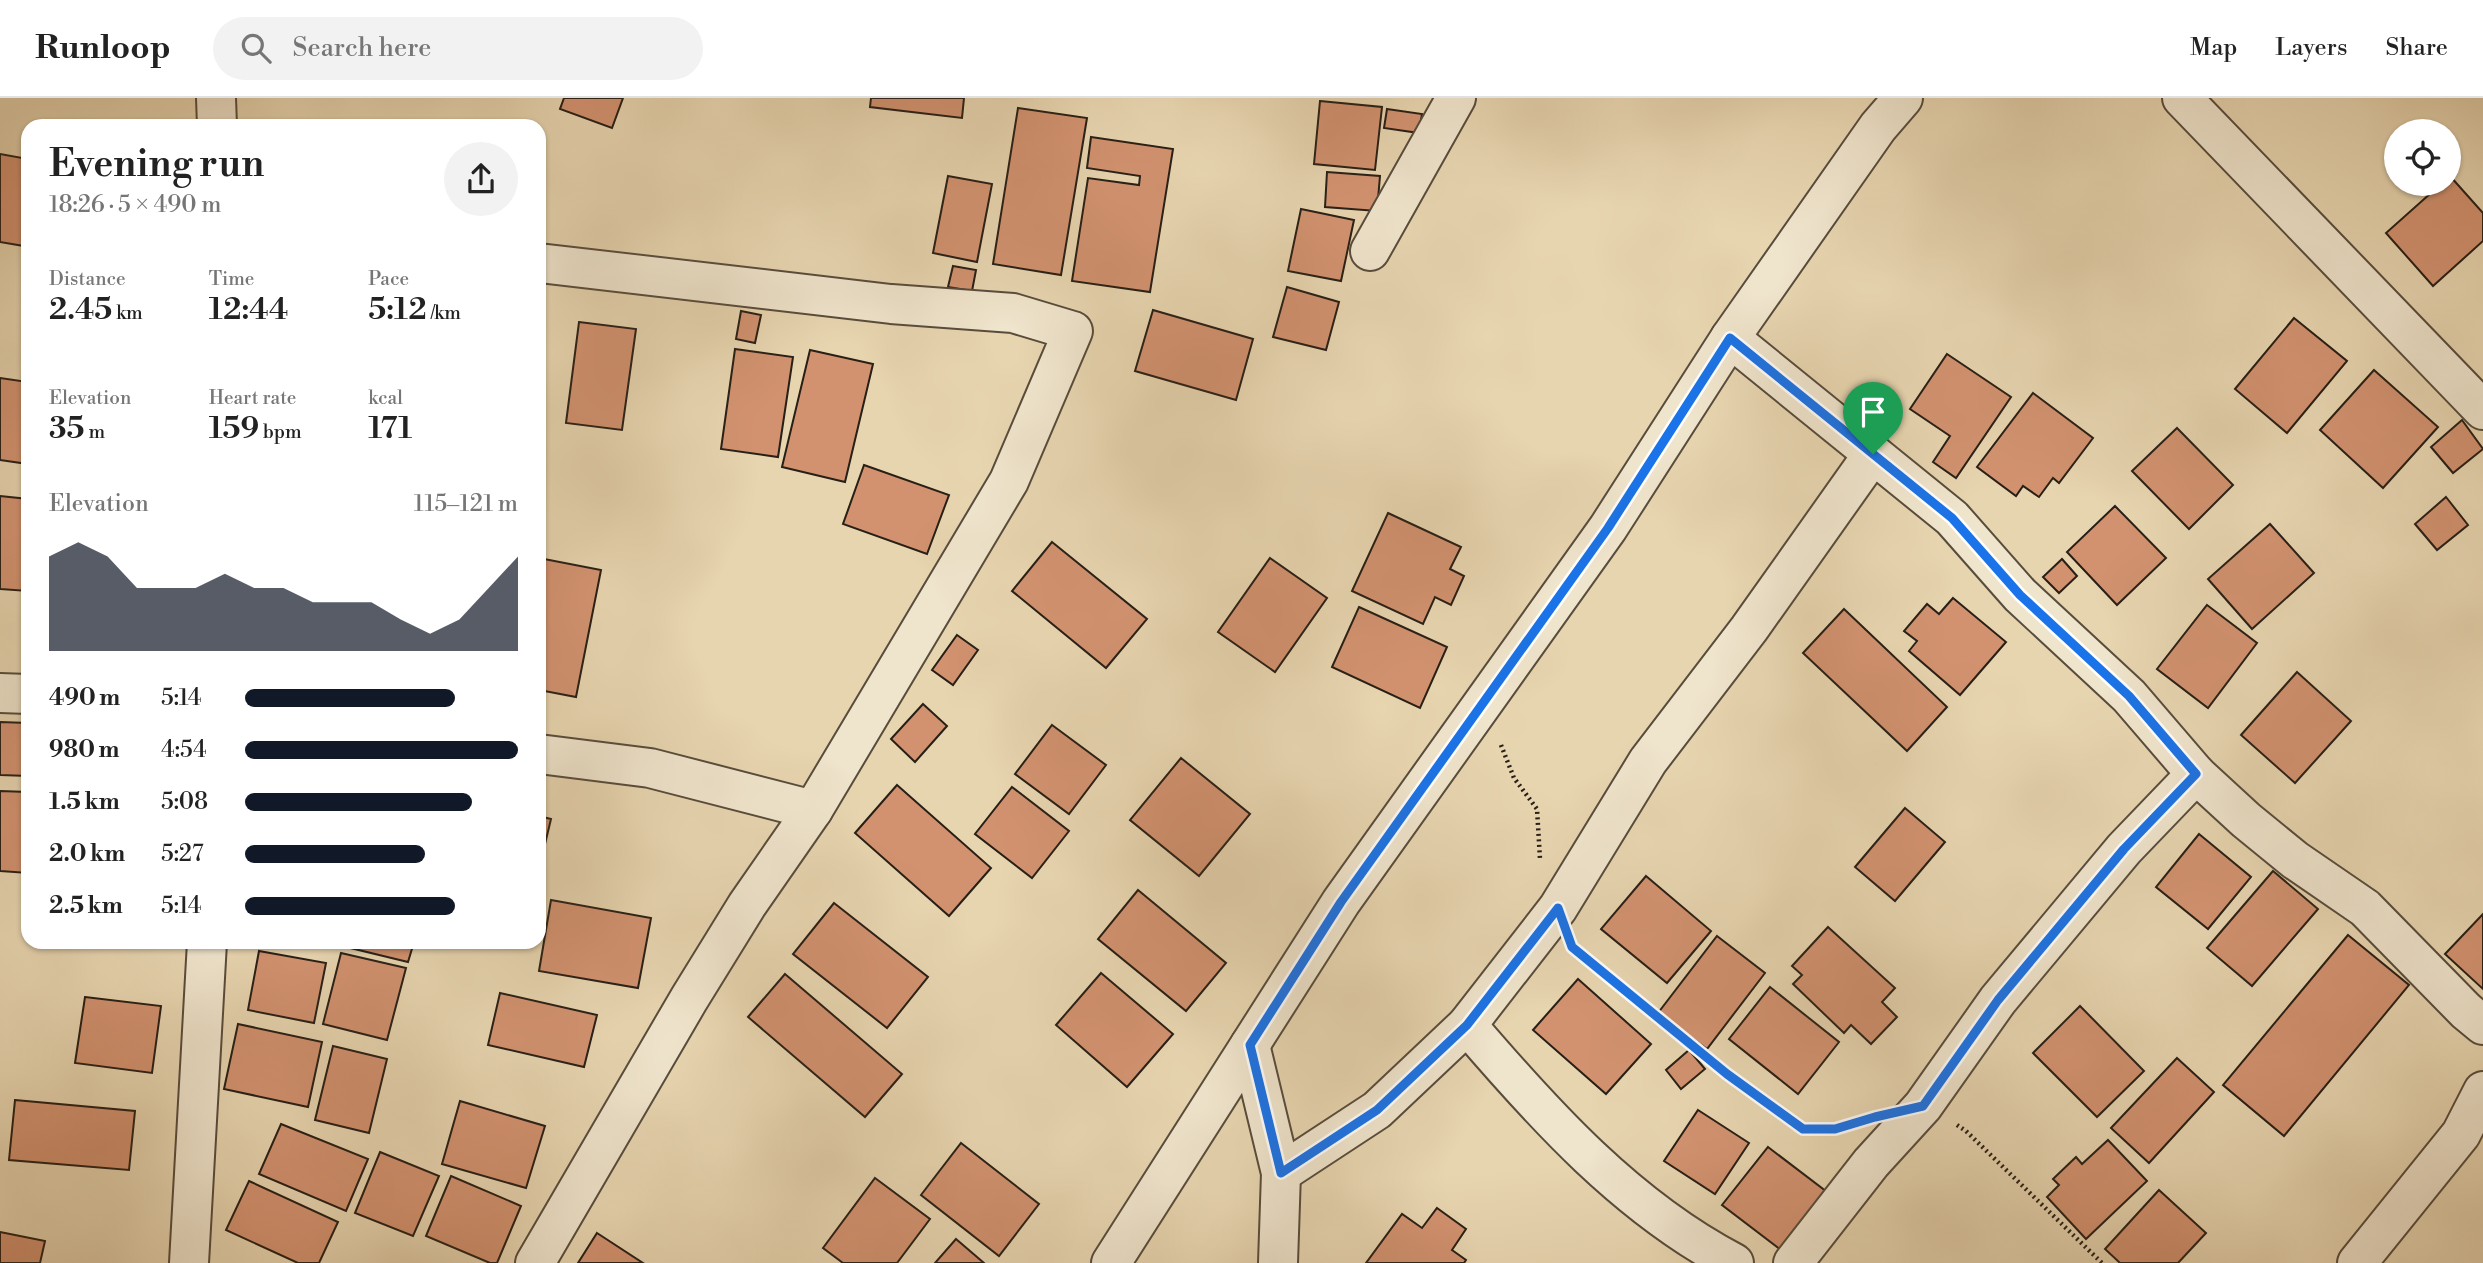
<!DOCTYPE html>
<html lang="en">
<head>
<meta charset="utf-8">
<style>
	:root { --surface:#fff; --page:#f2f2f2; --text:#222; --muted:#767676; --line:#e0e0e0; --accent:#111827 }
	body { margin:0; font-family:"Libre Bodoni",serif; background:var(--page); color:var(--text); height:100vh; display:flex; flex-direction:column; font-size:26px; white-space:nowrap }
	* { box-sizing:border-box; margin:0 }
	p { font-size:23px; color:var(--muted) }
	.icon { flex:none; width:38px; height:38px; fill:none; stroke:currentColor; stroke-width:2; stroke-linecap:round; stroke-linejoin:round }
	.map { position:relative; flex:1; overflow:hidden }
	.side { position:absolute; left:21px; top:21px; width:525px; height:830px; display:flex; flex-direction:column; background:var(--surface); border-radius:21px; box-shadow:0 2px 5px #0004 }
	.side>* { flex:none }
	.fabs { position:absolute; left:2384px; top:21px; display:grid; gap:14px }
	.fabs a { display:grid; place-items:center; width:77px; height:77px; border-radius:50%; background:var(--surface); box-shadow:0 2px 5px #0004; font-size:35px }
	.pin { position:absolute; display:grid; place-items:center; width:60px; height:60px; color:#fff; margin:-72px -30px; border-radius:50% 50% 50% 0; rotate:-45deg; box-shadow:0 0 7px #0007 }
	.pin .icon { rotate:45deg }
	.round { display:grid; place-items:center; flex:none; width:74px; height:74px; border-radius:37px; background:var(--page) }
	.overview { display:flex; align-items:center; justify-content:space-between; height:119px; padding:0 28px }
	h1 { font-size:38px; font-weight:600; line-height:52px }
	.stats { display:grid; grid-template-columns:repeat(3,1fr); gap:10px; height:119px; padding:7px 28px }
	.stats div { display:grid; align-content:center }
	.stats b { font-size:30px; font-weight:600 }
	.stats small { font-size:19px; font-weight:400 }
	.stats p { font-size:19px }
	.chart { height:196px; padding:14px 28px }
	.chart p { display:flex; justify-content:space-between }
	.chart svg { width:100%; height:126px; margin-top:7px; fill:var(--accent); opacity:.7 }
	ul { padding:0 28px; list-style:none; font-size:23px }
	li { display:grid; grid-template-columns:112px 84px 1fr; align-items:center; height:52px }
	li i { height:18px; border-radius:9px; background:var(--accent) }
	header { display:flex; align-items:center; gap:42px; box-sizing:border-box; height:98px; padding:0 35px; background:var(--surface); border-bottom:2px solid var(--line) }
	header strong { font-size:33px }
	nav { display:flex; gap:38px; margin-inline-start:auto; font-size:24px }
	.search { width:490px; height:63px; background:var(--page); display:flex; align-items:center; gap:18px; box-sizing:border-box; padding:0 24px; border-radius:38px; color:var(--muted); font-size:26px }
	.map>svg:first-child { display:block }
	.building { fill:#d29270; stroke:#281f16; stroke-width:2 }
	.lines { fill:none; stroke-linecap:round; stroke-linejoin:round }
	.minor-casing { stroke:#584c3c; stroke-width:42 }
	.path { stroke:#281f16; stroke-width:4.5; stroke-dasharray:2 3.5; stroke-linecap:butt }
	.minor { stroke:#efe4cc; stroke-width:38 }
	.route-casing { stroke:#fff; stroke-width:14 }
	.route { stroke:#1a73e8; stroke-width:9 }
</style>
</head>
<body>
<header>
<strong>Runloop</strong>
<div class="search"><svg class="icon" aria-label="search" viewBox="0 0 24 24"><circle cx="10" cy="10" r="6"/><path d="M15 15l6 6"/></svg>Search here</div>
<nav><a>Map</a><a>Layers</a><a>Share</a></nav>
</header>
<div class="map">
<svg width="2483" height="1165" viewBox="0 0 2483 1165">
	<rect width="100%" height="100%" fill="#e7d5b0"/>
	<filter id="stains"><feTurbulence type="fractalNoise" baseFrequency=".00286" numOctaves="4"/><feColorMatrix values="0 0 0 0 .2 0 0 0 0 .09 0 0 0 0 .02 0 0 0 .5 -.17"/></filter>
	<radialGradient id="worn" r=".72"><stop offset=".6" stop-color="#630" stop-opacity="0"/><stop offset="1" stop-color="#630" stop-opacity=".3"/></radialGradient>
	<!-- building -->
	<g class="building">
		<path d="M564,0h59l-11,30 -52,-19z"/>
		<path d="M871,0h93l-2,20 -92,-11z"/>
		<path d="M1320,3l62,6 -7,63 -61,-6z"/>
		<path d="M1018,10l69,10 -26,157 -68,-11z"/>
		<path d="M1387,11l35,5 -3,19 -35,-5z"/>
		<path d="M1091,39l82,12 -23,143 -78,-11 16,-103 51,7 1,-9 -53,-8z"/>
		<path d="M0,56l28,5v68l-4,19 -24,-4z"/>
		<path d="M1327,74l53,4 -3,35 -52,-4z"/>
		<path d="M948,78l44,8 -15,78 -44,-9z"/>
		<path d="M2450,78l33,37v28l-50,45 -47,-53 55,-49h7z"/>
		<path d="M1301,111l53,11 -13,61 -53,-10z"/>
		<path d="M953,168l23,4 -4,21 -24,-4z"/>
		<path d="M1287,189l52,15 -13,48 -53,-13z"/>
		<path d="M1153,212l100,29 -17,61 -101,-29z"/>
		<path d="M741,213l20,4 -6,28 -19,-4z"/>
		<path d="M2294,220l53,43 -60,72 -52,-44z"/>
		<path d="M579,224l57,7 -14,101 -56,-7z"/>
		<path d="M735,251l58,8 -15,100 -57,-8z"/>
		<path d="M810,252l63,14 -28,118 -63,-15z"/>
		<path d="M1947,256l64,43 -55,81 -23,-16 17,-26 -40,-27z"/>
		<path d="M2374,272l64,57 -55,61 -63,-58z"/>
		<path d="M0,280l28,4v82l-28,-4z"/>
		<path d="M2033,295l60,45 -34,45 -6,-5 -14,19 -16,-11 -7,10 -39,-29z"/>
		<path d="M2462,322l21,29 -30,24 -22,-26z"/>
		<path d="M2177,330l56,57 -44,44 -57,-58z"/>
		<path d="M864,367l85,30 -22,59 -84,-30z"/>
		<path d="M0,398l28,3v92l-28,-2z"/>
		<path d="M2446,399l22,28 -31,25 -22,-26z"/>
		<path d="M2115,408l51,52 -49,47 -50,-53z"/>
		<path d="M1388,415l73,34 -11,22 14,7 -13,29 -16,-8 -12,27 -71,-33z"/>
		<path d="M2270,426l44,49 -62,56 -44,-50z"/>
		<path d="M1052,444l95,77 -41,49 -94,-77z"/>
		<path d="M539,460l62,12 -25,127 -37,-7z"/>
		<path d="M1270,460l57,40 -52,74 -57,-40z"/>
		<path d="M2062,461l15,17 -18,17 -16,-16z"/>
		<path d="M1953,500l53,44 -46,53 -51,-44 8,-10 -13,-10 23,-27 12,10z"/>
		<path d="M2207,507l50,38 -49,65 -51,-39z"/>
		<path d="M1359,509l88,40 -27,61 -88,-41z"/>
		<path d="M1844,511l103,98 -40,44 -104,-98z"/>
		<path d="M957,537l21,15 -25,35 -21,-15z"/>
		<path d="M2297,574l54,49 -56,62 -54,-48z"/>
		<path d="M923,606l24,22 -32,36 -24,-23z"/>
		<path d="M0,624l28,1v53l-28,-1z"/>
		<path d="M1052,627l54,40 -37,49 -54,-40z"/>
		<path d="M1181,660l69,56 -51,62 -69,-56z"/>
		<path d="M897,687l94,83 -42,48 -94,-83z"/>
		<path d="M1012,689l57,44 -37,47 -57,-44z"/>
		<path d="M0,693l28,1v81l-28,-2z"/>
		<path d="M1905,710l40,34 -50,59 -40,-34z"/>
		<path d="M539,718l12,3 -12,50z"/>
		<path d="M2199,736l52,43 -43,52 -52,-42z"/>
		<path d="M2273,773l45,38 -66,77 -45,-38z"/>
		<path d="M1646,778l65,55 -44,52 -66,-54z"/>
		<path d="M1138,792l88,73 -40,48 -88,-72z"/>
		<path d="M551,802l100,18 -13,70 -99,-17z"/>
		<path d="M834,805l94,74 -41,51 -94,-74z"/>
		<path d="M2483,816v75l-38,-35z"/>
		<path d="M1828,829l67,61 -13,14 15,15 -26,27 -20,-19 -7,8 -51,-49 9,-9 -10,-9z"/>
		<path d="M2348,837l61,50 -125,151 -61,-51z"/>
		<path d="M1717,838l48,37 -58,76 -49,-36z"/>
		<path d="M335,844h79l-6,20 -74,-18z"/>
		<path d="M259,853l67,12 -12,60 -66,-13z"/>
		<path d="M341,855l65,15 -19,72 -64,-16z"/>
		<path d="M1101,875l72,61 -46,53 -71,-62z"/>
		<path d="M785,876l117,100 -37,43 -117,-100z"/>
		<path d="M1578,881l73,65 -45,50 -73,-64z"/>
		<path d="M1770,889l69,55 -41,52 -69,-55z"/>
		<path d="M500,895l97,22 -13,52 -96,-22z"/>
		<path d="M85,899l76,9 -9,67 -77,-10z"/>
		<path d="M2080,908l64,65 -47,46 -64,-64z"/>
		<path d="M238,926l84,18 -14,65 -84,-18z"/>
		<path d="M333,948l54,13 -18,74 -54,-13z"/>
		<path d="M1689,952l16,19 -24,20 -15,-19z"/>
		<path d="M2177,960l37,34 -65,71 -38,-35z"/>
		<path d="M15,1002l120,11 -6,59 -120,-10z"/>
		<path d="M460,1003l85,25 -19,62 -84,-24z"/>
		<path d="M1698,1012l51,33 -34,51 -51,-33z"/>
		<path d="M281,1026l87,35 -22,52 -87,-37z"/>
		<path d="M2108,1042l39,41 -61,58 -39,-42 12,-12 -6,-6 23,-22 6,7z"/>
		<path d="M961,1045l78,61 -40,52 -78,-61z"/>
		<path d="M1768,1049l59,45 -46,58 -59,-45z"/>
		<path d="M380,1054l59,24 -26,60 -58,-23z"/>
		<path d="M451,1078l70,30 -24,57h-7l-64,-27z"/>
		<path d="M875,1080l55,41 -33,44h-54l-20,-15z"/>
		<path d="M249,1083l89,41 -19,41h-21l-72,-33z"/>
		<path d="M2159,1092l47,43 -28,30h-58l-15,-14z"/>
		<path d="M1437,1110l29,21 -14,21 14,10 -2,3h-98l36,-49 20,14z"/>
		<path d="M0,1134l45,9 -5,22h-40z"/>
		<path d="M597,1135l46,30h-65z"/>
		<path d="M956,1141l28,24h-49z"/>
	</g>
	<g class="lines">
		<!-- minor casing -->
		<g class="minor-casing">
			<g id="minor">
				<path d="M216,0l1,28"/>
				<path d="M2182,0l301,312"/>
				<path d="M1370,153l86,-153"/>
				<path d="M1730,240l222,180 68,77 109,101 67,78 50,46 49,40 70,48 101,103 17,14"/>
				<path d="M0,595l28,1"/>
				<path d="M539,656l111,14 163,42"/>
				<path d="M1467,927c77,90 161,183 267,238"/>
				<path d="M1250,947l31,128 -3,90"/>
				<path d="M1281,1075l96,-63 90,-85 91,-117 90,-147 101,-132 124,-175"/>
				<path d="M189,1165l18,-321"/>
				<path d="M535,1165l154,-264 58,-94 66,-95 196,-329 64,-150 -60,-18 -122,-9 -352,-41"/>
				<path d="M1111,1165l230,-361 267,-374 122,-190 148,-211 25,-29"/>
				<path d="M1793,1165l78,-100 52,-57 75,-106 126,-151 72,-75"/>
				<path d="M2357,1165l104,-129 22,-43"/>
			</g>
		</g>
		<!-- path -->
		<g class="path">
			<path d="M1501,647l13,33 23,31 3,50"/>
			<path d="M1575,852l152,124 76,54 32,1 15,-5"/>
			<path d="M1957,1027l9,6 136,132"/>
		</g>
		<!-- minor -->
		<use href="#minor" class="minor"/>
	</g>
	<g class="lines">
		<!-- route casing -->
		<g class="route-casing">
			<path id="route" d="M1730,240l222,180 68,77 109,101 67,78 -72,75 -126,151 -75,106 -48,11 -40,12h-32l-76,-55 -155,-127 -14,-39 -91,117 -90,85 -96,63 -31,-128 91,-143 267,-374z"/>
		</g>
		<!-- route -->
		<use href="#route" class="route"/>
	</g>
	<rect width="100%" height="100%" filter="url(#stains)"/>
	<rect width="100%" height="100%" fill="url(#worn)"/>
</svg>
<div class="fabs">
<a><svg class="icon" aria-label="locate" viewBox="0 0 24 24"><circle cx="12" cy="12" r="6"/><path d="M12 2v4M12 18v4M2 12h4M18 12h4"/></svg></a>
</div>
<div class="pin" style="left:1873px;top:356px;background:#1e9e55"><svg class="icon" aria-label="arrive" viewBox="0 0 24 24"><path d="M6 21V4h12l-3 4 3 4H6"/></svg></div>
<section class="side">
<div class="overview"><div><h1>Evening run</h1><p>18:26 · 5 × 490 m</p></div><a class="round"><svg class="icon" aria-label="share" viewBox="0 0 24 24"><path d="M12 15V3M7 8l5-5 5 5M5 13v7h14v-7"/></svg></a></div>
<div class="stats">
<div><p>Distance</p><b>2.45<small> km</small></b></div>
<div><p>Time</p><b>12:44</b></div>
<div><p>Pace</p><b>5:12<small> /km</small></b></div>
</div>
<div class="stats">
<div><p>Elevation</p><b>35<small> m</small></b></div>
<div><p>Heart rate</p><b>159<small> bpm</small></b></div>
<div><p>kcal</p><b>171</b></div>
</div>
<div class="chart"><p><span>Elevation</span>115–121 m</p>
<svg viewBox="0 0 160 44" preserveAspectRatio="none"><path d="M0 44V11L10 6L20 11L30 22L40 22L50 22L60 17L70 22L80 22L90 27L100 27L110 27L120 33L130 38L140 33L150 22L160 11V44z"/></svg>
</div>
<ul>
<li><b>490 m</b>5:14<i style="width:77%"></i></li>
<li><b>980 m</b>4:54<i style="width:100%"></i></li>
<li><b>1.5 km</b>5:08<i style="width:83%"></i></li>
<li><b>2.0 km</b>5:27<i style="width:66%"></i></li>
<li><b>2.5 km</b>5:14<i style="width:77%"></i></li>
</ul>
</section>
</div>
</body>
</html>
